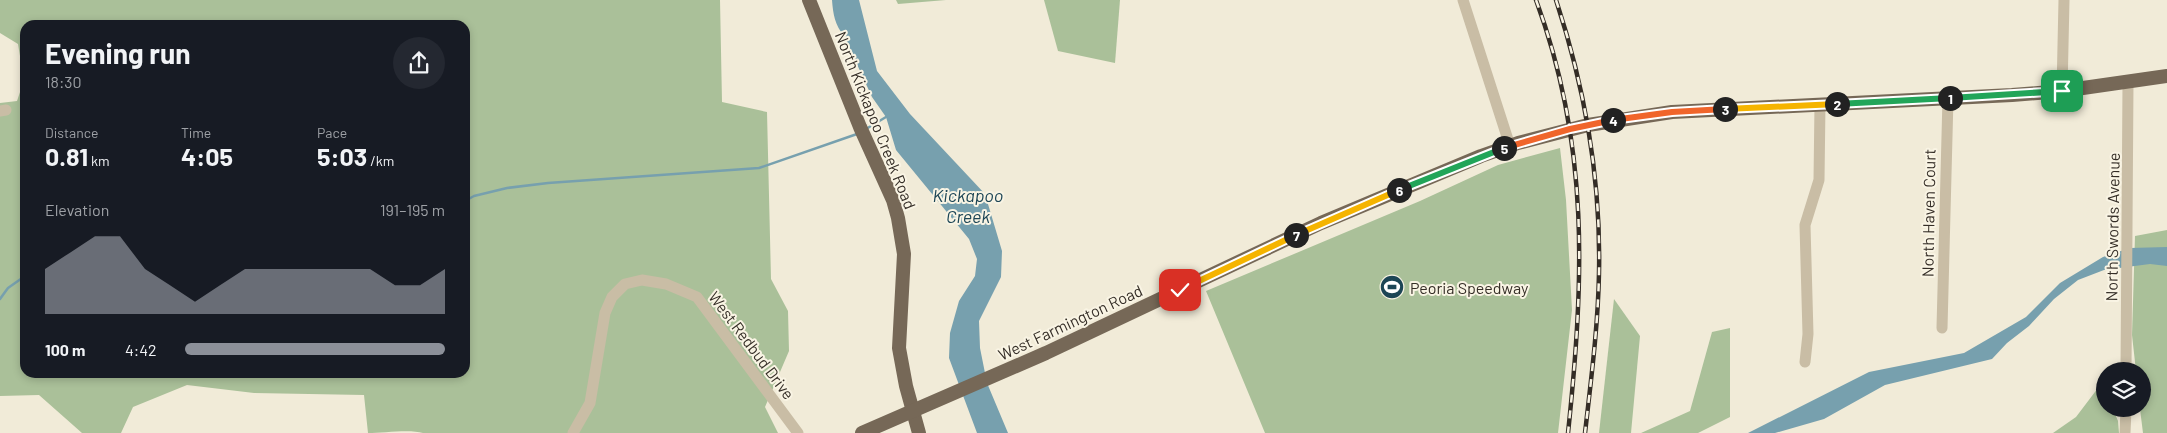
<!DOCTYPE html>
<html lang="en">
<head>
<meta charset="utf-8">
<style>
	:root { --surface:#171b24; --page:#242831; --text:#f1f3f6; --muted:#9ea1a6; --accent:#8c9099 }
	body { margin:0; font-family:Barlow,sans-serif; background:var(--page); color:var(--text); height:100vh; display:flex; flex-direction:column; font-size:19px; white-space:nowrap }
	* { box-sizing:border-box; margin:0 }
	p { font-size:16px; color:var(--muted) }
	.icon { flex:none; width:28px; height:28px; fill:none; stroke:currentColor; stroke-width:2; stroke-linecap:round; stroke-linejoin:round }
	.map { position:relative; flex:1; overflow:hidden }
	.side { position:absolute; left:20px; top:20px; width:450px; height:358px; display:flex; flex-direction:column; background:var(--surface); border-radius:15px; box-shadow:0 2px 8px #0003 }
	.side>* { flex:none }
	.buttons { position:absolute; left:2096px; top:362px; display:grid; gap:10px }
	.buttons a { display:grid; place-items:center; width:55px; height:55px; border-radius:50%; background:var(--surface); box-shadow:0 2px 8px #0003; font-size:25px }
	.pin { position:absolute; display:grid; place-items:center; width:42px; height:42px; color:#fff; margin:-21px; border-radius:10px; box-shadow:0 2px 8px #0006 }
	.km { position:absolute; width:25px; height:25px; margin:-12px; border-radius:50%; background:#222; color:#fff; font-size:14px; line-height:25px; text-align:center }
	.round { display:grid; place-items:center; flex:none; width:52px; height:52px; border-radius:26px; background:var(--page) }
	.head { display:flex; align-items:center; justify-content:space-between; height:85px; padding:0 25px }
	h1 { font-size:28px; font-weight:700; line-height:38px }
	.metrics { display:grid; grid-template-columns:repeat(3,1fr); gap:8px; height:85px; padding:5px 25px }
	.metrics div { display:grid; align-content:center }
	.metrics b { font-size:25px; font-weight:700 }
	.metrics small { font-size:14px; font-weight:400 }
	.metrics p { font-size:14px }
	.chart { height:140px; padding:10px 25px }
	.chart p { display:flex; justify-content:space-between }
	.chart svg { width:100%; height:90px; margin-top:5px; fill:var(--accent); opacity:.7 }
	ul { padding:0 25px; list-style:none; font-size:16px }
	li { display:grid; grid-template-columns:80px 60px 1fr; align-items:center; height:38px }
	li i { height:12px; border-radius:6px; background:var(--accent) }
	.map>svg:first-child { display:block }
	.green { fill:#aac099; fill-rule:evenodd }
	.water { fill:#77a0ae }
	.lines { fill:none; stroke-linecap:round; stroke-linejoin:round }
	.stream { stroke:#77a0ae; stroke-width:2.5 }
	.minor { stroke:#c9bda5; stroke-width:11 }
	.major { stroke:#766857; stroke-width:14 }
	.rail-casing { stroke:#342d26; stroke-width:4.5 }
	.rail { stroke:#f9f4e4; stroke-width:2.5; stroke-dasharray:8; stroke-linecap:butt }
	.split-1-casing { stroke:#fff; stroke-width:10 }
	.split-2-casing { stroke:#fff; stroke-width:10 }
	.split-3-casing { stroke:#fff; stroke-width:10 }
	.split-4-casing { stroke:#fff; stroke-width:10 }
	.split-5-casing { stroke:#fff; stroke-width:10 }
	.split-6-casing { stroke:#fff; stroke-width:10 }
	.split-7-casing { stroke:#fff; stroke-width:10 }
	.split-8-casing { stroke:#fff; stroke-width:10 }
	.split-1 { stroke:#22a559; stroke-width:6 }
	.split-2 { stroke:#22a559; stroke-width:6 }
	.split-3 { stroke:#f5b400; stroke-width:6 }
	.split-4 { stroke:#f0652b; stroke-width:6 }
	.split-5 { stroke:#f0652b; stroke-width:6 }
	.split-6 { stroke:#22a559; stroke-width:6 }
	.split-7 { stroke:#f5b400; stroke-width:6 }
	.split-8 { stroke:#f5b400; stroke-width:6 }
	.labels { text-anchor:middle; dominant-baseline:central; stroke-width:4; stroke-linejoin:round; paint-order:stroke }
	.street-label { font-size:16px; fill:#342d26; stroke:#f9f4e4 }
	.poi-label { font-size:16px; fill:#342d26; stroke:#f9f4e4; text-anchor:start }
	.water-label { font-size:18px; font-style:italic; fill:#1c4555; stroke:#f9f4e4 }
</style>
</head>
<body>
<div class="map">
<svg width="2167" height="433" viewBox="0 0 2167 433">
	<rect width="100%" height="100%" fill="#f1ebd8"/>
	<!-- green -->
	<g class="green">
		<path d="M0,0h720l2,102 45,10 4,167 17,32 1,40 -24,56 13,26h-355c-13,-4 -40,0 -55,0l-4,-38 -110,-2 -67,-8 -54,22 -12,26h-39l-43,-38 -39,1v-293l17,-2 7,-21 -6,-36 -18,-11zM25,25h440v347h-440z"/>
		<path d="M896,0h50l-48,4z"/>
		<path d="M1044,0h76l-5,63 -57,-12z"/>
		<path d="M1560,148l6,52 6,110 -14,123h-293l-59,-142 214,-90 78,-36z"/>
		<path d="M2167,230v203h-24l-3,-24h2v-38h-6l-4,-36 3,-99z"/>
		<path d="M1614,299l26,37 -9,97h-32z"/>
		<path d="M1730,328v89l-32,16h-57l49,-22 22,-79z"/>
		<path d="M2101,384l4,8v17h8l5,12 1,12h-66l23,-16z"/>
	</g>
	<!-- water -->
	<g class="water">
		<path d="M832,0h27l18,71 33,43 75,80 17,57 -1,26 -22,44 1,27 7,35 21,50h-31l-28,-75 1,-25 9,-32 16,-25 2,-17 -8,-20 -73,-89 -10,-33 -14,-20 -28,-61c-9,-11 -11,-22 -12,-36z"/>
		<path d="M2167,247v19l-17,-2 -46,6 -26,10 -24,19 -25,27 -22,17 -15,16 -107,26 -61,34 -49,14h-27l121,-61 95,-19 62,-36 34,-34 43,-26 27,-9z"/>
	</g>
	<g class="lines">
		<!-- stream -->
		<g class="stream">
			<path d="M866,129l20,-12"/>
			<path d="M465,201l9,-5 33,-8 41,-5 211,-15 98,-34"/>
			<path d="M0,299l8,-11 17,-12"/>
		</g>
		<!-- minor -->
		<g class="minor">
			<path d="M1463,0l47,146"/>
			<path d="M2062,91l2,-91"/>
			<path d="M0,111l6,-1"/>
			<path d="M1942,328l6,-230"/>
			<path d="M1805,362l3,-28 -3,-109 14,-45 1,-76"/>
			<path d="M2126,371l2,-288"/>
			<path d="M573,433l17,-30 15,-90 7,-16 13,-13 17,-4 24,4 31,13 101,136"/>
			<path d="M2125,433l1,-24"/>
		</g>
		<!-- major -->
		<g class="major">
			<path d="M809,0l51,127 33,73 5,18 6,36 -5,94 7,38 13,47"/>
			<path d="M862,433l184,-80 275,-130 160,-67 37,-13 70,-18 84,-13 340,-17 50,-4 105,-15"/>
		</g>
		<!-- rail casing -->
		<g class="rail-casing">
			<g id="rail">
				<path d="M1536,0c54,146 48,281 32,433"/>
				<path d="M1556,0c29,88 45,180 43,273 -1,54 -8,107 -14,160"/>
			</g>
		</g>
		<!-- rail -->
		<use href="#rail" class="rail"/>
	</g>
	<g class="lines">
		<!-- split-1 casing -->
		<g class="split-1-casing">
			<path id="split-1" d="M1950,98l112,-7"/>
		</g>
		<!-- split-2 casing -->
		<g class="split-2-casing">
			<path id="split-2" d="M1837,104l113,-6"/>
		</g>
		<!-- split-3 casing -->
		<g class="split-3-casing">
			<path id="split-3" d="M1725,109l112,-5"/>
		</g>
		<!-- split-4 casing -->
		<g class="split-4-casing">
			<path id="split-4" d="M1613,120l59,-8 53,-3"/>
		</g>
		<!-- split-5 casing -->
		<g class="split-5-casing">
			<path id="split-5" d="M1504,148l66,-19 43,-9"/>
		</g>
		<!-- split-6 casing -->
		<g class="split-6-casing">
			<path id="split-6" d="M1399,190l105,-42"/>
		</g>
		<!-- split-7 casing -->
		<g class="split-7-casing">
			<path id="split-7" d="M1296,235l103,-45"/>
		</g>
		<!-- split-8 casing -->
		<g class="split-8-casing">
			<path id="split-8" d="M1180,290l116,-55"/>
		</g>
		<!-- split-1 -->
		<use href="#split-1" class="split-1"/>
		<!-- split-2 -->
		<use href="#split-2" class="split-2"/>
		<!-- split-3 -->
		<use href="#split-3" class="split-3"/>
		<!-- split-4 -->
		<use href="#split-4" class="split-4"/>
		<!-- split-5 -->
		<use href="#split-5" class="split-5"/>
		<!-- split-6 -->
		<use href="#split-6" class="split-6"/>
		<!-- split-7 -->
		<use href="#split-7" class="split-7"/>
		<!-- split-8 -->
		<use href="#split-8" class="split-8"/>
	</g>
	<!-- icons -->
	<defs>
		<g id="stadium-disc" transform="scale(1.25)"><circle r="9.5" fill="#1c4555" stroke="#f9f4e4"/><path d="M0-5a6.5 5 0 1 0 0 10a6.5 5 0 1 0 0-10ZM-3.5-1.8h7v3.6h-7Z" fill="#fff"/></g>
	</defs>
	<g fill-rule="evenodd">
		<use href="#stadium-disc" x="1392" y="287"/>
	</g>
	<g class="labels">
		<!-- street labels -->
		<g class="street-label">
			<text transform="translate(876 120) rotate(68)">North Kickapoo Creek Road</text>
			<text transform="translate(1928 213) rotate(-89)">North Haven Court</text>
			<text transform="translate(2112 227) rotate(-89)">North Swords Avenue</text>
			<text transform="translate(1070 322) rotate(-25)">West Farmington Road</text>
			<text transform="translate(752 345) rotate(53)">West Redbud Drive</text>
		</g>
		<!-- poi labels -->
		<g class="poi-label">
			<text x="1410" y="287">Peoria Speedway</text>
		</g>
		<!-- water labels -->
		<g class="water-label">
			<text x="968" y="195">Kickapoo<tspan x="968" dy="21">Creek</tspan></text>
		</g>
	</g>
</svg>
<div class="buttons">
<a><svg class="icon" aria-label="layers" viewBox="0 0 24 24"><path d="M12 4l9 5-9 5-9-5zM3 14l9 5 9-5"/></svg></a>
</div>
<div class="pin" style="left:2062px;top:91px;background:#1e9e55"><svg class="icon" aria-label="arrive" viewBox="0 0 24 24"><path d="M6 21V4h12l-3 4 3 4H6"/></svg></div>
<div class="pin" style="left:1180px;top:290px;background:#d93025"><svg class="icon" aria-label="check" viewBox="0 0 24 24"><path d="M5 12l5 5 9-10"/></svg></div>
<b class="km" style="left:1950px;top:98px">1</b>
<b class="km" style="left:1837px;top:104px">2</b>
<b class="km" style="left:1725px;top:109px">3</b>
<b class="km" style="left:1613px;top:120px">4</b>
<b class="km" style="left:1504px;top:148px">5</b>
<b class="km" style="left:1399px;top:190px">6</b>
<b class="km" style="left:1296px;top:235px">7</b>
<section class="side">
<div class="head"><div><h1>Evening run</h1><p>18:30</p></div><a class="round"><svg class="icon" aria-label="share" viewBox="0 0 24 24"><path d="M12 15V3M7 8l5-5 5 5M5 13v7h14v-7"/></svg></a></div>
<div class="metrics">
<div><p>Distance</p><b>0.81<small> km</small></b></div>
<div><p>Time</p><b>4:05</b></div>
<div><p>Pace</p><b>5:03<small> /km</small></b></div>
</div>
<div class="chart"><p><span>Elevation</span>191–195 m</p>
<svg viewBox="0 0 160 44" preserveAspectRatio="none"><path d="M0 44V22L10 14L20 6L30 6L40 22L50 30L60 38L70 30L80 22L90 22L100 22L110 22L120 22L130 22L140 30L150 30L160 22V44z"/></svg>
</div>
<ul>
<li><b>100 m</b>4:42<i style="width:100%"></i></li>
</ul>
</section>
</div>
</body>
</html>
